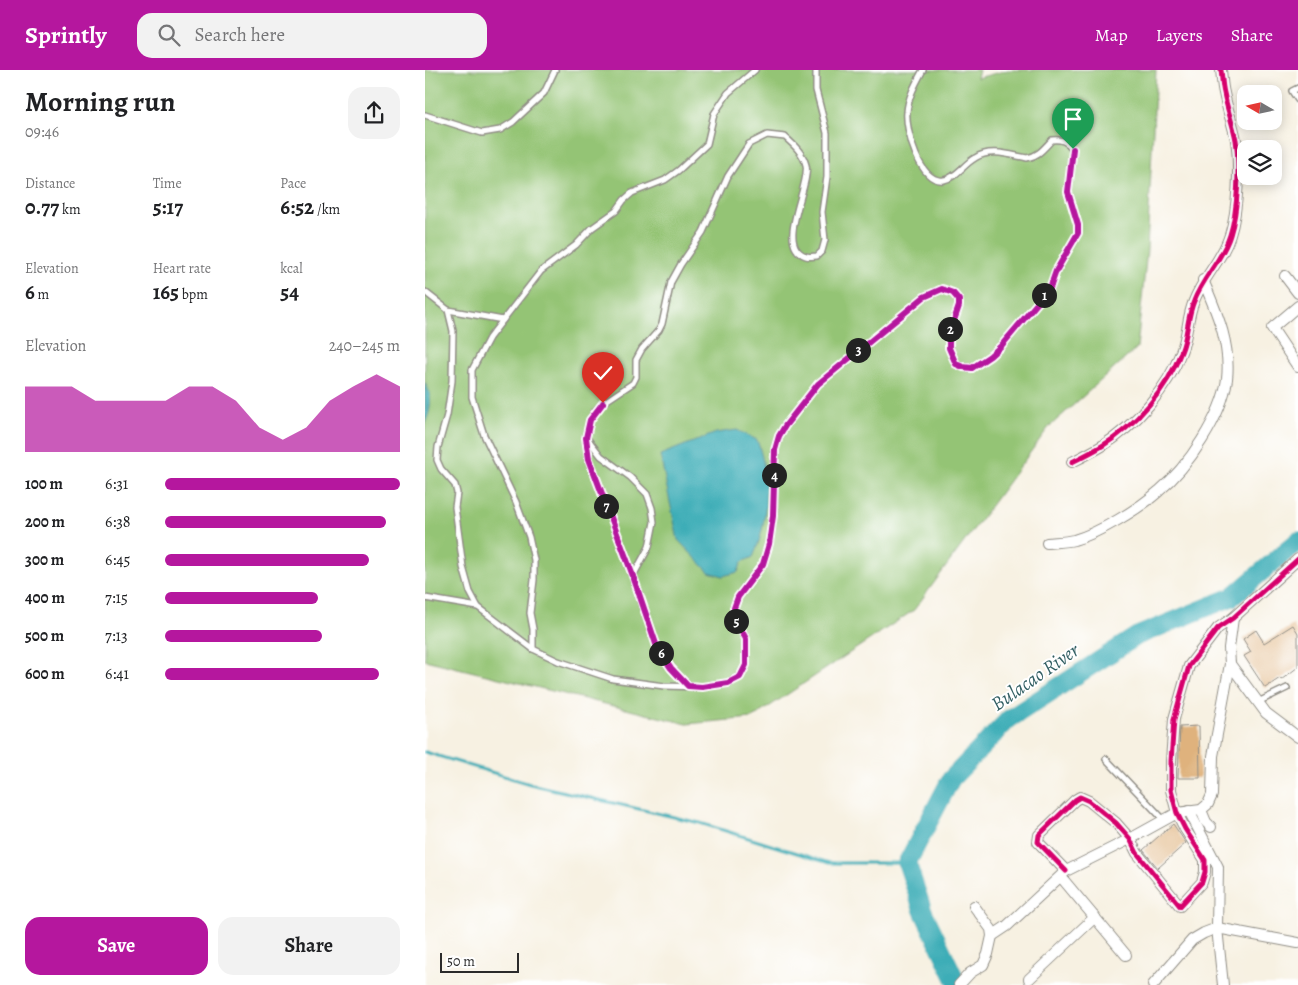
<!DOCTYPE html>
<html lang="en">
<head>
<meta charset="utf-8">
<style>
	:root { --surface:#fff; --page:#f2f2f2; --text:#202124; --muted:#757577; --accent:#b5179e }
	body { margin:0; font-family:Alegreya,serif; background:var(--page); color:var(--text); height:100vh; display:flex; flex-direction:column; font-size:19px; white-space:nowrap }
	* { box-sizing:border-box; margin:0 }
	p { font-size:16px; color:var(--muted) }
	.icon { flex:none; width:28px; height:28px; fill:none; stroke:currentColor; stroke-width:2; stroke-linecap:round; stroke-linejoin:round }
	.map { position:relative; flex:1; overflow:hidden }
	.drawer { display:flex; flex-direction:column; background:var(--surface); width:425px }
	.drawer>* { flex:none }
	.needle { width:32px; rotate:279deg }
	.tools { position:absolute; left:812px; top:15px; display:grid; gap:10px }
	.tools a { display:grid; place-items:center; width:45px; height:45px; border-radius:10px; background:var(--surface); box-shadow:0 2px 12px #0003; font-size:25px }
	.scale { position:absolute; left:15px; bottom:12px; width:79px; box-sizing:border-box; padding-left:5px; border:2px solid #2b2b2b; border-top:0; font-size:14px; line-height:18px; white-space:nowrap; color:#2b2b2b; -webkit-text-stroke:4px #fff; paint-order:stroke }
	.pin { position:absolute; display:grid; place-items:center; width:42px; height:42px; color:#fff; margin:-51px -21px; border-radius:50% 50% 50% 0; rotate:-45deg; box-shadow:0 0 5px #0007 }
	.pin .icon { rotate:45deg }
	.km { position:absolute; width:25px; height:25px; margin:-12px; border-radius:50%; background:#222; color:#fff; font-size:14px; line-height:25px; text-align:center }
	.round { display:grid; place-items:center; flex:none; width:52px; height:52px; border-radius:15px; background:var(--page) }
	.head { display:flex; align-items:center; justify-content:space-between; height:85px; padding:0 25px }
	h1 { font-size:28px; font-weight:700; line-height:38px }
	.stats { display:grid; grid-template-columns:repeat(3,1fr); gap:8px; height:85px; padding:5px 25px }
	.stats div { display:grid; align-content:center }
	.stats b { font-size:21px; font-weight:700 }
	.stats small { font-size:14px; font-weight:400 }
	.stats p { font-size:14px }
	.chart { height:140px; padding:10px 25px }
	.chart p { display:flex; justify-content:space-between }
	.chart svg { width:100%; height:90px; margin-top:5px; fill:var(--accent); opacity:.7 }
	.action { display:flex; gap:10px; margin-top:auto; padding:10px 25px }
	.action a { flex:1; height:58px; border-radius:15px; background:var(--accent); color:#fff; font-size:20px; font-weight:700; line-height:58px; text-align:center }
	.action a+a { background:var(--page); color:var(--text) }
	ul { padding:0 25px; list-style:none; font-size:16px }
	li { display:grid; grid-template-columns:80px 60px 1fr; align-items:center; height:38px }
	li i { height:12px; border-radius:6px; background:var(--accent) }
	header { display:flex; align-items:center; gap:30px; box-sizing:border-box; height:70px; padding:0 25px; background:var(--accent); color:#fff }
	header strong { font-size:24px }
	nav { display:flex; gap:28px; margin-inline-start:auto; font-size:18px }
	.search { width:350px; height:45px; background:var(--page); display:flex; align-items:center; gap:12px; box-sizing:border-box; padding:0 18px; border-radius:15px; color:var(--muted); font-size:19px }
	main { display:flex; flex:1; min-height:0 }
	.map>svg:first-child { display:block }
	.green { fill:#94c474; stroke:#607850 }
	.water { fill:#3dadb7; stroke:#346c71 }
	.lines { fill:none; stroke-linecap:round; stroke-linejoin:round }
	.stream { stroke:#3dadb7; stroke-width:3 }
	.river { stroke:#3dadb7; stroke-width:19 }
	.building { fill:#dfb27d }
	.lane-casing { stroke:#918e86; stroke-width:8 }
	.street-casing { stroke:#918e86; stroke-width:12 }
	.lane { stroke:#fff; stroke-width:5 }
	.street { stroke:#fff; stroke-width:10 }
	.cycleway-casing { stroke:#fff; stroke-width:8 }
	.cycleway { stroke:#d6006c; stroke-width:5 }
	.route-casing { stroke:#fff; stroke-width:10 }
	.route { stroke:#b5179e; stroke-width:6 }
	.labels { text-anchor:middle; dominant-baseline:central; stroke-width:4; stroke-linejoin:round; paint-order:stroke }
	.water-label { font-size:20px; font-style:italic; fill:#325f63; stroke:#fff }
</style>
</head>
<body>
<header>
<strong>Sprintly</strong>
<div class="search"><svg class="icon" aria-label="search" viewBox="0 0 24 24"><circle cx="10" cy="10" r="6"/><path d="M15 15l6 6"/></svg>Search here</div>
<nav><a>Map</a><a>Layers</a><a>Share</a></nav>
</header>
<main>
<section class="drawer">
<div class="head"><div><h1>Morning run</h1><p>09:46</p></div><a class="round"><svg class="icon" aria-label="share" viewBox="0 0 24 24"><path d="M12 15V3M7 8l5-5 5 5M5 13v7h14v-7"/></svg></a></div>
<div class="stats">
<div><p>Distance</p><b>0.77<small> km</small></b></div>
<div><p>Time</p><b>5:17</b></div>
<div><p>Pace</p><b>6:52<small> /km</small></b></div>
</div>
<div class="stats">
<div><p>Elevation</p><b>6<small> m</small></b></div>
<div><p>Heart rate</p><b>165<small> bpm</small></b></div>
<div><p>kcal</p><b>54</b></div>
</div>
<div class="chart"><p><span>Elevation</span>240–245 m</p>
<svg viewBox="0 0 160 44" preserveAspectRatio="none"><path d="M0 44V12L10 12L20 12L30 19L40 19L50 19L60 19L70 12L80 12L90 19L100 32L110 38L120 32L130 19L140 12L150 6L160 12V44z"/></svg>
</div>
<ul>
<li><b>100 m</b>6:31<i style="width:100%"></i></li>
<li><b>200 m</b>6:38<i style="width:94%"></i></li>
<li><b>300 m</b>6:45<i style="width:87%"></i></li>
<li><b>400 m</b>7:15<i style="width:65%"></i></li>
<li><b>500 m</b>7:13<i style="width:67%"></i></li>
<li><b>600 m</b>6:41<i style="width:91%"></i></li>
</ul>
<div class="action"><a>Save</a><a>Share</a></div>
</section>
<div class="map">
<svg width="873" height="915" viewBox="0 0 873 915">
	<rect width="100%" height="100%" fill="#fff"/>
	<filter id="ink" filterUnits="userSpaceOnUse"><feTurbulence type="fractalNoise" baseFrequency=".02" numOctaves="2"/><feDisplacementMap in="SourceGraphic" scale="10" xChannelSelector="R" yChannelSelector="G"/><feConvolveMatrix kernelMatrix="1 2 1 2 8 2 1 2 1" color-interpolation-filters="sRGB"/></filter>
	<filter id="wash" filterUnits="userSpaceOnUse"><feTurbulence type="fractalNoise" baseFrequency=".0096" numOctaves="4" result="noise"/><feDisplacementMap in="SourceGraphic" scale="20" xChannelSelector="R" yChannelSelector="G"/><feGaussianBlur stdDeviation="1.12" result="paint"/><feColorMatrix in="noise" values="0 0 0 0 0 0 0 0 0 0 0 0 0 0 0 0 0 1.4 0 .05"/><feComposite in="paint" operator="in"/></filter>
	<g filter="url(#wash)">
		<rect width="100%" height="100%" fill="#f7f1e2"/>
		<!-- green -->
		<path class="green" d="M0,0h554l-2,8 31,-8h148l-9,180 -10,98 -88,79 -135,183 -162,108 -65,6 -262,-64z"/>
		<!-- water -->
		<g class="water">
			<path d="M0,313c8,11 6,29 0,40z"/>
			<path d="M312,360l20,10c13,36 12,82 -4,117l-11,5 -4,10 -15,4 -14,-4 -31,-32 -18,-85 56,-22z"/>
		</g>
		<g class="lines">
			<!-- stream -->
			<path class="stream" d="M0,682l105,32 170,39 129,40h78"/>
			<!-- river -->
			<path class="river" d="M533,915l-35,-74 -16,-48 44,-84 58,-60 128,-83 95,-39 66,-56"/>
		</g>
		<g id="blocks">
			<!-- building -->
			<g class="building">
				<path d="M868,555l5,8v34l-17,13 -1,-2 -15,10 -21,-32 7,-4 -8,-13 13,-9 8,13z"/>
				<path d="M774,656l1,52h-22l2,-51z"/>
				<path d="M748,754l13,19 -28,25 -15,-18z"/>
			</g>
		</g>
	</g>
	<g filter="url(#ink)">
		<use href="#blocks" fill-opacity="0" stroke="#918e86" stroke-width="1"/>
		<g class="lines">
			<!-- lane casing -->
			<g class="lane-casing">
				<g id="lane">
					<path d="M873,18l-6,3 6,9"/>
					<path d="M0,45l57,18 18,-3 13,-8 31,-29 11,-23"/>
					<path d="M0,222l23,18 55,10"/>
					<path d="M23,240l5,21 -1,50 -5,34 -9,32 -1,13 4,9 14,16 2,8 -2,14 8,60 7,25 8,15"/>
					<path d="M161,367l15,19 29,21 17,17 5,14 2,14 -5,25 -16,29"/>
					<path d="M0,528l53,9 55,42 25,12 55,18 51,7 38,1 26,-4 12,-6 6,-12v-26l-10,-19 -2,-12 4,-11 6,-9 19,-24 6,-20 4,-28 2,-66 4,-14 6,-10 33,-42 106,-87 18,-8 11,4 6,7v6l-10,29v13l7,16 7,3 9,1 18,-12 11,-10 49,-58 6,-17 22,-38v-8l-10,-33 5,-43c-6,-8 -12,-10 -21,-9 -8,8 -13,16 -25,18 -17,-3 -37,-10 -52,0 -11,6 -19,20 -31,22 -24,4 -39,-50 -37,-68 1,-15 9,-29 16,-42"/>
					<path d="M108,579v-20l-3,-16 4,-33v-20l-5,-23 -13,-35 -32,-67 -12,-38v-27l17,-32 52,-67 35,-26 16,-17 24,-17 8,-11 8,-7 33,-13 14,-10 28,-26 7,-30 14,-21 27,-23"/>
					<path d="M263,616l-17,-19 -14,-20 -24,-71 -44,-117 -2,-12 -1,-10 4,-17 5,-9 8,-8 30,-20 3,-6v-17l6,-11 17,-19 3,-6 9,-42 10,-18 22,-32 25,-56 21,-32 18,-9 18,2c9,8 18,16 21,28 5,21 -32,81 0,91 3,1 8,0 11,0l5,-5 3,-11 -3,-28 5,-35v-44l-11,-43v-20"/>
					<path d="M833,632l29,-14"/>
					<path d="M681,689l58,61"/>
				</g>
			</g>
			<!-- street casing -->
			<g class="street-casing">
				<g id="street">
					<path d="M860,206l13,17"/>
					<path d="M873,236l-26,22 26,39"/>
					<path d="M647,392c10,-5 20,-10 30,-16 33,-20 66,-58 79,-94 7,-16 6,-35 13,-51 9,-24 29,-42 36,-66 8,-25 10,-69 6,-95 -3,-16 -9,-31 -12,-47 -2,-8 -2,-16 -3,-23"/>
					<path d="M622,473c9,-1 18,-1 27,-3 25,-7 65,-31 85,-49 29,-24 63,-75 68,-112 4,-36 -11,-68 -24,-99"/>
					<path d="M805,594l36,49 32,24"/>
					<path d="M776,740l5,12 5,5"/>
					<path d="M764,741l29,56 -1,61 6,57"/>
					<path d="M641,801l-28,-29 1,-7 36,-35 5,-3 9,4 27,22 14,16 7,14 43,53 22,-24 3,-10v-12l-20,-31 -8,-16 -6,-23v-29l3,-42 15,-53 29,-38 15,-10 65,-59"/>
					<path d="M636,807l65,78"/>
					<path d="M549,836l17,23 1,7 15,-10 59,-55 64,-32 47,-26 24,-3 7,-6 4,-9 1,-39 17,-92 -1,-16 4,-30"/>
					<path d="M604,909l66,-62"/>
					<path d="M534,915l11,-12 13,-8 5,-11 4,-18"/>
					<path d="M728,915l39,-45 12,-7 13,-5 81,15"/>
				</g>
			</g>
			<!-- lane -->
			<use href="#lane" class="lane"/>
			<!-- street -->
			<use href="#street" class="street"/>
			<!-- cycleway casing -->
			<g class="cycleway-casing">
				<g id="cycleway">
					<path d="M647,392c10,-5 20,-10 30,-16 33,-20 66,-58 79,-94 7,-16 6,-35 13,-51 9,-24 29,-42 36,-66 8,-25 10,-69 6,-95 -3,-16 -9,-31 -12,-47 -2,-8 -2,-16 -3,-23"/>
					<path d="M641,801l-28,-29 1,-7 36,-35 5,-3 9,4 27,22 14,16 7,14 43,53 22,-24 3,-10v-12l-20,-31 -8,-16 -6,-23v-29l3,-42 15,-53 29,-38 15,-10 65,-59"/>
				</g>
			</g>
			<!-- cycleway -->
			<use href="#cycleway" class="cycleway"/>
		</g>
	</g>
	<g class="lines" filter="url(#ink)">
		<!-- route casing -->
		<g class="route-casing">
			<path id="route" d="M178,333l-13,17 -4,18 3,21 44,117 24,71 14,21 17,18 14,1 26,-4 12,-6 6,-12v-26l-10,-19 -2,-12 4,-11 25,-33 6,-20 4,-28 2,-66 4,-14 6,-10 33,-42 106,-87 18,-8 11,4 6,7v6l-10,29v13l7,16 7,3 9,1 18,-12 11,-10 49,-58 6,-17 22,-38v-8l-10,-33 5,-43"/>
		</g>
		<!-- route -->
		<use href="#route" class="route"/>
	</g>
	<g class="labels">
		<!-- water labels -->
		<g class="water-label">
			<text transform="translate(610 607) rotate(-35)">Bulacao River</text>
		</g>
	</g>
</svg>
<div class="tools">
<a><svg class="needle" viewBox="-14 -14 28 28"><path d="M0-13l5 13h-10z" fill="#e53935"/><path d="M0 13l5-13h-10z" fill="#757577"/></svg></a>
<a><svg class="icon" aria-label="layers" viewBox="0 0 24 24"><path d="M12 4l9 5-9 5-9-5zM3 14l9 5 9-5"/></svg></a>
</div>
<div class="scale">50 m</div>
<div class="pin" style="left:648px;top:79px;background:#1e9e55"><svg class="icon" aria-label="arrive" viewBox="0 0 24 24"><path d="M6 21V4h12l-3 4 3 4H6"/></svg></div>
<div class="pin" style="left:178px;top:333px;background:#d93025"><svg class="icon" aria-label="check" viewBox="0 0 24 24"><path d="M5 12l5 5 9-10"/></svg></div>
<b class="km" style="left:619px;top:225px">1</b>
<b class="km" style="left:525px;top:259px">2</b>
<b class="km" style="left:433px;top:280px">3</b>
<b class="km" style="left:349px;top:405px">4</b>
<b class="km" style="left:311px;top:551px">5</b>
<b class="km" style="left:236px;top:583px">6</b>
<b class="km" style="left:181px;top:436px">7</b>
</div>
</main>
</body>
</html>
